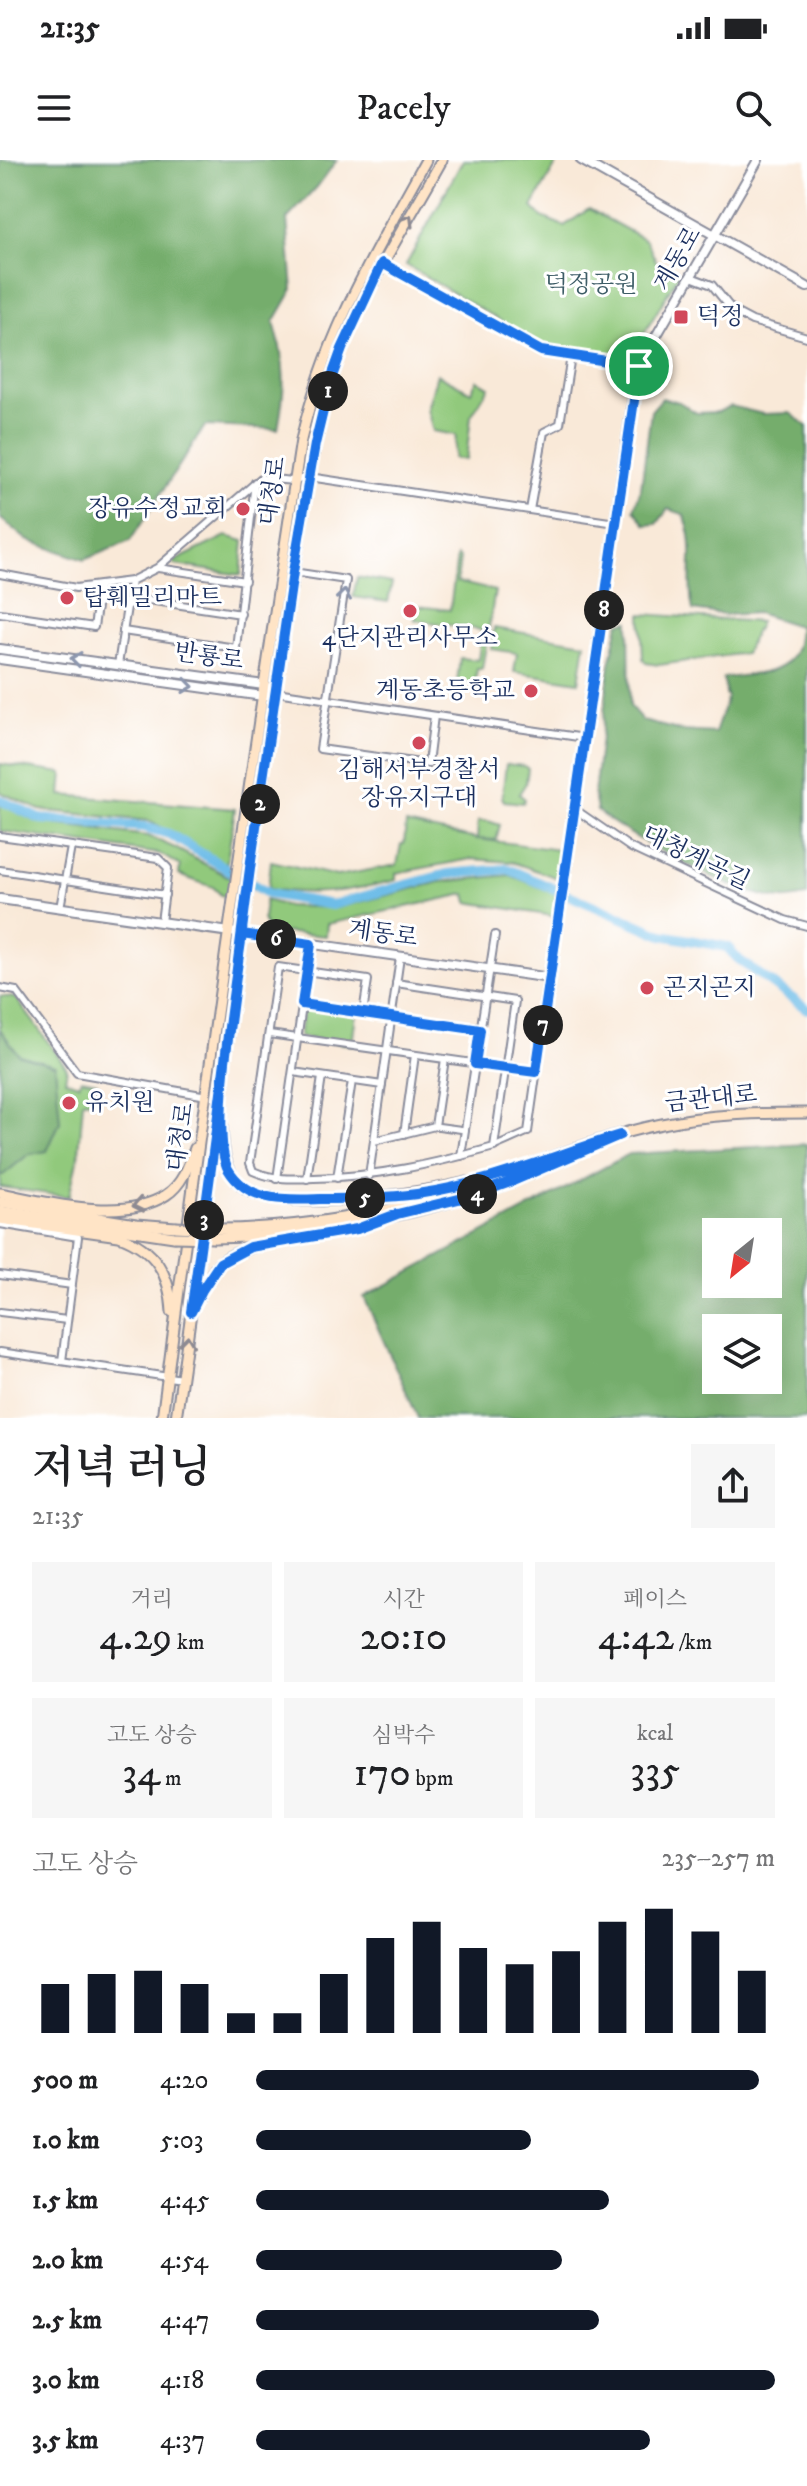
<!DOCTYPE html>
<html lang="ko">
<head>
<meta charset="utf-8">
<style>
	:root { --surface:#fff; --page:#f6f6f6; --text:#202124; --muted:#757577; --accent:#111827 }
	body { margin:0; font-family:"IM FELL DW Pica","Noto Serif KR",serif; background:var(--page); color:var(--text); height:100vh; display:flex; flex-direction:column; font-size:30px; white-space:nowrap }
	* { box-sizing:border-box; margin:0 }
	p { font-size:26px; color:var(--muted) }
	.icon { flex:none; width:44px; height:44px; fill:none; stroke:currentColor; stroke-width:2; stroke-linecap:round; stroke-linejoin:round }
	.map { position:relative; height:1258px; overflow:hidden }
	.panel { display:flex; flex-direction:column; background:var(--surface); flex:1 }
	.panel>* { flex:none }
	.needle { width:52px; rotate:210deg }
	.tools { position:absolute; left:702px; top:1058px; display:grid; gap:16px }
	.tools a { display:grid; place-items:center; width:80px; height:80px; border-radius:0px; background:var(--surface); box-shadow:0 8px 32px #0002; font-size:40px }
	.pin { position:absolute; display:grid; place-items:center; width:68px; height:68px; color:#fff; margin:-34px; border:4px solid #fff; border-radius:50%; box-shadow:0 2px 8px #0007 }
	.km { position:absolute; width:40px; height:40px; margin:-20px; border-radius:50%; background:#222; color:#fff; font-size:22px; line-height:40px; text-align:center }
	.round { display:grid; place-items:center; flex:none; width:84px; height:84px; border-radius:0px; background:var(--page) }
	.overview { display:flex; align-items:center; justify-content:space-between; height:136px; padding:0 32px }
	h1 { font-size:44px; font-weight:600; line-height:60px }
	.figures { display:grid; grid-template-columns:repeat(3,1fr); gap:12px; height:136px; padding:8px 32px }
	.figures div { display:grid; align-content:center; border-radius:0px; background:var(--page); text-align:center }
	.figures b { font-size:40px; font-weight:600 }
	.figures small { font-size:22px; font-weight:400 }
	.figures p { font-size:22px }
	.chart { height:224px; padding:16px 32px }
	.chart p { display:flex; justify-content:space-between }
	.chart svg { width:100%; height:144px; margin-top:8px; stroke:var(--accent); stroke-width:6 }
	ul { padding:0 32px; list-style:none; font-size:26px }
	li { display:grid; grid-template-columns:128px 96px 1fr; align-items:center; height:60px }
	li i { height:20px; border-radius:10px; background:var(--accent) }
	.status { display:flex; justify-content:space-between; align-items:center; height:56px; padding:0 40px; background:var(--surface); direction:ltr }
	.status svg { height:22px; fill:currentColor }
	header { display:flex; justify-content:space-between; align-items:center; height:104px; padding:0 32px; background:var(--surface); font-size:36px; font-weight:600 }
	.map>svg:first-child { display:block }
	.green { fill:#91c97c; stroke:#567c6d; stroke-width:2 }
	.forest { fill:#74ad6c; stroke:#486e65; stroke-width:2; fill-rule:evenodd }
	.lines { fill:none; stroke-linecap:round; stroke-linejoin:round }
	.river { stroke:#6ebde8; stroke-width:10 }
	.pedestrian-casing { stroke:#8a8c9b; stroke-width:9 }
	.minor-casing { stroke:#8a8c9b; stroke-width:10 }
	.tertiary-casing { stroke:#8a8c9b; stroke-width:12 }
	.secondary-casing { stroke:#8a8c9b; stroke-width:13 }
	.pedestrian { stroke:#fff; stroke-width:5 }
	.minor { stroke:#fff; stroke-width:6 }
	.tertiary { stroke:#fff; stroke-width:8 }
	.secondary { stroke:#ffe4c6; stroke-width:9 }
	.secondary-bridge-casing { stroke:#8a8c9b; stroke-width:13; stroke-linecap:butt }
	.secondary-bridge { stroke:#ffe4c6; stroke-width:9 }
	.oneway { stroke:#8d8a92 }
	.oneway2 { stroke:#8d97ae }
	.route-casing { stroke:#fff; stroke-width:16 }
	.route { stroke:#1a73e8; stroke-width:10 }
	.poi-dot { fill:#d1495b; stroke:#fff; stroke-width:3 }
	.labels { text-anchor:middle; dominant-baseline:central; stroke-width:6; stroke-linejoin:round; paint-order:stroke }
	.street-label { font-size:24px; fill:#1b2f5e; stroke:#fff }
	.park-label { font-size:24px; fill:#3e5d67; stroke:#fff }
	.poi-label { font-size:24px; fill:#1b2f5e; stroke:#fff; text-anchor:start }
</style>
</head>
<body>
<div class="status"><b>21:35</b><svg viewBox="0 0 49 12"><path d="M0 12V9h3v3zM5 12V6h3v6zM10 12V3h3v9zM15 12V0h3v12zM26 1h20v11H26zM47 4h2v5h-2z"/></svg></div>
<header><svg class="icon" aria-label="menu" viewBox="0 0 24 24"><path d="M4 6h16M4 12h16M4 18h16"/></svg>Pacely<svg class="icon" aria-label="search" viewBox="0 0 24 24"><circle cx="10" cy="10" r="6"/><path d="M15 15l6 6"/></svg></header>
<div class="map">
<svg width="807" height="1258" viewBox="0 0 807 1258">
	<rect width="100%" height="100%" fill="#fff"/>
	<filter id="ink" filterUnits="userSpaceOnUse"><feTurbulence type="fractalNoise" baseFrequency=".0125" numOctaves="2"/><feDisplacementMap in="SourceGraphic" scale="16" xChannelSelector="R" yChannelSelector="G"/><feConvolveMatrix kernelMatrix="1 2 1 2 8 2 1 2 1" color-interpolation-filters="sRGB"/></filter>
	<filter id="wash" filterUnits="userSpaceOnUse"><feTurbulence type="fractalNoise" baseFrequency=".006" numOctaves="4" result="noise"/><feDisplacementMap in="SourceGraphic" scale="32" xChannelSelector="R" yChannelSelector="G"/><feGaussianBlur stdDeviation="1.8" result="paint"/><feColorMatrix in="noise" values="0 0 0 0 0 0 0 0 0 0 0 0 0 0 0 0 0 1.4 0 .05"/><feComposite in="paint" operator="in"/></filter>
	<g filter="url(#wash)">
		<rect width="100%" height="100%" fill="#f9e9d8"/>
		<!-- green -->
		<g class="green">
			<path d="M463,0h96l-27,47 10,10 22,9 25,-17 57,31 10,21 23,13 -49,84 -87,-12 -137,-81z"/>
			<path d="M437,214l34,18 6,-12 12,7 -18,29 -5,44 -12,-2 2,-23 -23,-4 -6,-22z"/>
			<path d="M226,376l18,5 -3,34 -66,-10 -2,-3z"/>
			<path d="M457,396l3,2 -3,24 38,9 -13,78h-5l-2,17 -18,-4 3,-24 18,2 4,-30 -67,-10 3,-14 32,4z"/>
			<path d="M357,417l35,6 -4,19 -35,-5z"/>
			<path d="M641,454l119,8 -15,31 -86,12 -13,-2 -3,-4z"/>
			<path d="M494,468l91,15 -6,39 -65,-10 3,-19 -26,-4z"/>
			<path d="M0,604l63,9 -2,22 174,14 -9,59 -29,-21 -48,-26 -109,-11 -40,-18z"/>
			<path d="M506,604l18,2 4,3 -2,14 -7,11 6,5 -2,4 -19,-2 -2,-4z"/>
			<path d="M0,644l37,18 111,14 27,12 58,31 -2,20 -10,-4 -8,-8 -34,-12 1,-9 -20,-12 -160,-23z"/>
			<path d="M478,661h10l12,4 -4,15 -18,-1 89,12 -4,29 -51,-18 -41,-3 -75,14v7c-50,12 -77,16 -128,9l3,-28 66,15 60,-11 4,-21h3l2,-20 71,15z"/>
			<path d="M510,715l50,20 -1,22 -91,-15 -2,-8 -139,30 -1,12 -58,-5 -5,-12 2,-19 22,6 49,2 104,-26z"/>
			<path d="M0,836l16,2 51,70 -2,12 14,4 3,-5 15,3 -2,18 -12,1 -4,51 -10,45 -69,-10z"/>
			<path d="M303,846l53,7 -4,32 -53,-8z"/>
		</g>
		<!-- forest -->
		<g class="forest">
			<path d="M0,0h337l-20,27 -30,32 6,70 -19,33c12,42 12,65 4,107l-73,-3 -75,115 -46,19 -57,-20 -27,-22z"/>
			<path d="M662,238l17,4 18,11 21,-1 13,-6 32,8 27,-1 17,13v470c-8,1 -17,4 -25,3 -44,-3 -149,-60 -185,-88l-3,-17 16,-130 9,-41 10,-2 1,85 13,15 39,10 33,2 12,-35 -4,-20c38,-5 78,-2 75,-52l-41,-13 -30,2 -34,-5c-8,-32 6,-67 -10,-96l-15,-5 -11,15 -11,1 -12,-16 7,-21 10,-77z"/>
			<path d="M0,869l19,26 36,10 5,57 -13,29 -18,3 -26,21h-3z"/>
			<path d="M807,984v274h-389l-54,-121 265,-143zM768,1072v52h-52v-52zM768,1168v52h-52v-52z"/>
		</g>
		<g class="lines">
			<!-- river -->
			<path class="river" d="M0,640l40,19 104,8 25,7 100,60 63,11 115,-31 61,-5 154,66 65,12 12,13 68,49"/>
		</g>
	</g>
	<g filter="url(#ink)">
		<g class="lines">
			<!-- pedestrian casing -->
			<g class="pedestrian-casing">
				<g id="pedestrian">
					<path d="M435,966l30,4"/>
					<path d="M494,987l34,-15"/>
				</g>
			</g>
			<!-- minor casing -->
			<g class="minor-casing">
				<g id="minor">
					<path d="M382,103l159,88 98,15"/>
					<path d="M691,117l21,8 21,26 19,10 55,16"/>
					<path d="M530,350l14,-78 16,-8 11,-68"/>
					<path d="M158,408l87,13"/>
					<path d="M293,412l53,8 -26,169 108,15 6,-48"/>
					<path d="M0,414l76,14 55,-7 26,-13 104,-90 33,3 15,-4 307,46"/>
					<path d="M128,437l113,17"/>
					<path d="M0,453l94,14 6,-41"/>
					<path d="M123,471l113,17 19,-166"/>
					<path d="M118,505l13,-84"/>
					<path d="M276,532l309,46"/>
					<path d="M576,650l55,38 154,72 22,6"/>
					<path d="M0,676l158,22 10,10 -7,54"/>
					<path d="M0,710l165,25"/>
					<path d="M60,748l11,-61"/>
					<path d="M0,828l16,3 61,82 130,23"/>
					<path d="M302,844l178,26"/>
					<path d="M363,853l5,-33 -90,-13 -28,196 3,8c20,9 40,8 61,7 62,-1 120,-14 180,-31l21,-146 -119,-18"/>
					<path d="M269,874l267,38"/>
					<path d="M293,912l89,13"/>
					<path d="M528,972l22,-154"/>
					<path d="M404,974l11,-79"/>
					<path d="M374,981l61,-15 10,-67"/>
					<path d="M461,996l34,-221"/>
					<path d="M369,1016l31,-219"/>
					<path d="M337,1018l15,-97"/>
					<path d="M277,1019l34,-235"/>
					<path d="M307,1019l15,-102"/>
					<path d="M0,1064l78,13 -16,124"/>
					<path d="M0,1115l72,10"/>
					<path d="M0,1152l67,8"/>
					<path d="M0,1192l182,27"/>
				</g>
			</g>
			<!-- tertiary casing -->
			<g class="tertiary-casing">
				<g id="tertiary">
					<path d="M581,0l226,127"/>
					<path d="M0,489l264,36 12,7"/>
					<path d="M0,499l263,37 5,-1"/>
					<path d="M0,739l550,79 86,-602 3,-10 119,-206"/>
				</g>
			</g>
			<!-- secondary casing -->
			<g class="secondary-casing">
				<g id="secondary">
					<path d="M222,964c1,22 1,46 20,62 36,30 179,7 225,-4"/>
					<path d="M0,1033c47,9 123,30 166,2 16,-10 23,-30 29,-47"/>
					<path d="M0,1042l136,22 40,3"/>
					<path d="M0,1051l174,26"/>
					<path d="M0,1059l119,17c36,13 51,38 53,76"/>
					<path d="M215,1069c80,0 176,-16 251,-41 65,-21 128,-51 196,-64 47,-10 97,-11 145,-11"/>
					<path d="M214,1078c85,-2 174,-17 256,-42 35,-10 69,-26 103,-41"/>
					<path d="M196,1142c6,-13 13,-27 22,-37 24,-27 115,-27 154,-41"/>
					<path d="M162,1258c43,-326 89,-652 139,-978 24,-106 73,-186 125,-280"/>
					<path d="M176,1258c48,-325 82,-651 139,-974 8,-32 15,-64 27,-95 26,-66 65,-126 100,-189"/>
				</g>
			</g>
			<!-- pedestrian -->
			<use href="#pedestrian" class="pedestrian"/>
			<!-- minor -->
			<use href="#minor" class="minor"/>
			<!-- tertiary -->
			<use href="#tertiary" class="tertiary"/>
			<!-- secondary -->
			<use href="#secondary" class="secondary"/>
			<!-- secondary-bridge casing -->
			<g class="secondary-bridge-casing">
				<g id="secondary-bridge">
					<path d="M176,1067l39,2"/>
					<path d="M174,1077l40,1"/>
				</g>
			</g>
			<!-- secondary-bridge -->
			<use href="#secondary-bridge" class="secondary-bridge"/>
		</g>
		<!-- one-way arrows -->
		<defs><path id="oneway-chevron" d="M-2-3.5L2.5 0L-2 3.5" fill="none" stroke-width="1.6" stroke-linecap="round" stroke-linejoin="round" transform="scale(2)"/></defs>
		<g class="oneway">
			<use href="#oneway-chevron" transform="translate(408 60) rotate(-59)"/>
			<use href="#oneway-chevron" transform="translate(138 1045) rotate(168)"/>
			<use href="#oneway-chevron" transform="translate(187 1181) rotate(-83)"/>
		</g>
		<g class="oneway2">
			<use href="#oneway-chevron" transform="translate(344 435) rotate(-82)"/>
			<use href="#oneway-chevron" transform="translate(76 499) rotate(-172)"/>
			<use href="#oneway-chevron" transform="translate(188 526) rotate(8)"/>
		</g>
	</g>
	<g class="lines" filter="url(#ink)">
		<!-- route casing -->
		<g class="route-casing">
			<path id="route" d="M639,206l-98,-15 -159,-88 -40,86 -12,33 -15,62 -22,128 -42,289c-20,151 -38,301 -60,451l11,-22 18,-27 30,-16 107,-18 40,-15 74,-18 42,-15 107,-46c-67,21 -133,49 -203,59 -33,4 -65,5 -97,5 -34,1 -72,4 -92,-30 -19,-36 8,-189 14,-235l69,10 -9,60 178,26 -5,34 61,8 103,-706"/>
		</g>
		<!-- route -->
		<use href="#route" class="route"/>
	</g>
	<!-- markers -->
	<g class="poi-dot">
		<rect x="673" y="149" width="16" height="16" rx="4"/>
		<circle cx="243" cy="349" r="8"/>
		<circle cx="67" cy="438" r="8"/>
		<circle cx="410" cy="451" r="8"/>
		<circle cx="531" cy="531" r="8"/>
		<circle cx="419" cy="583" r="8"/>
		<circle cx="647" cy="828" r="8"/>
		<circle cx="69" cy="943" r="8"/>
	</g>
	<g class="labels">
		<!-- street labels -->
		<g class="street-label">
			<text transform="translate(678 99) rotate(-60)">계동로</text>
			<text transform="translate(273 331) rotate(-82)">대청로</text>
			<text transform="translate(209 497) rotate(8)">반룡로</text>
			<text transform="translate(696 698) rotate(26)">대청계곡길</text>
			<text transform="translate(383 774) rotate(8)">계동로</text>
			<text transform="translate(711 939) rotate(-6)">금관대로</text>
			<text transform="translate(181 977) rotate(-82)">대청로</text>
		</g>
		<!-- park labels -->
		<g class="park-label">
			<text x="591" y="125">덕정공원</text>
		</g>
		<!-- poi labels -->
		<g class="poi-label">
			<text x="697" y="157">덕정</text>
			<text x="227" y="349" text-anchor="end">장유수정교회</text>
			<text x="83" y="438">탑훼밀리마트</text>
			<text x="410" y="478" text-anchor="middle">4단지관리사무소</text>
			<text x="515" y="531" text-anchor="end">계동초등학교</text>
			<text x="419" y="610" text-anchor="middle">김해서부경찰서<tspan x="419" dy="28">장유지구대</tspan></text>
			<text x="663" y="828">곤지곤지</text>
			<text x="85" y="943">유치원</text>
		</g>
	</g>
</svg>
<div class="tools">
<a><svg class="needle" viewBox="-14 -14 28 28"><path d="M0-13l5 13h-10z" fill="#e53935"/><path d="M0 13l5-13h-10z" fill="#757577"/></svg></a>
<a><svg class="icon" aria-label="layers" viewBox="0 0 24 24"><path d="M12 4l9 5-9 5-9-5zM3 14l9 5 9-5"/></svg></a>
</div>
<div class="pin" style="left:639px;top:206px;background:#1e9e55"><svg class="icon" aria-label="arrive" viewBox="0 0 24 24"><path d="M6 21V4h12l-3 4 3 4H6"/></svg></div>
<b class="km" style="left:328px;top:231px">1</b>
<b class="km" style="left:260px;top:644px">2</b>
<b class="km" style="left:204px;top:1060px">3</b>
<b class="km" style="left:477px;top:1034px">4</b>
<b class="km" style="left:365px;top:1038px">5</b>
<b class="km" style="left:276px;top:779px">6</b>
<b class="km" style="left:543px;top:865px">7</b>
<b class="km" style="left:604px;top:450px">8</b>
</div>
<section class="panel">
<div class="overview"><div><h1>저녁 러닝</h1><p>21:35</p></div><a class="round"><svg class="icon" aria-label="share" viewBox="0 0 24 24"><path d="M12 15V3M7 8l5-5 5 5M5 13v7h14v-7"/></svg></a></div>
<div class="figures">
<div><p>거리</p><b>4.29<small> km</small></b></div>
<div><p>시간</p><b>20:10</b></div>
<div><p>페이스</p><b>4:42<small> /km</small></b></div>
</div>
<div class="figures">
<div><p>고도 상승</p><b>34<small> m</small></b></div>
<div><p>심박수</p><b>170<small> bpm</small></b></div>
<div><p>kcal</p><b>335</b></div>
</div>
<div class="chart"><p><span>고도 상승</span>235–257 m</p>
<svg viewBox="0 0 160 44" preserveAspectRatio="none"><path d="M5 44V29M15 44V26M25 44V25M35 44V29M45 44V38M55 44V38M65 44V26M75 44V15M85 44V10M95 44V18M105 44V23M115 44V19M125 44V10M135 44V6M145 44V13M155 44V25"/></svg>
</div>
<ul>
<li><b>500 m</b>4:20<i style="width:97%"></i></li>
<li><b>1.0 km</b>5:03<i style="width:53%"></i></li>
<li><b>1.5 km</b>4:45<i style="width:68%"></i></li>
<li><b>2.0 km</b>4:54<i style="width:59%"></i></li>
<li><b>2.5 km</b>4:47<i style="width:66%"></i></li>
<li><b>3.0 km</b>4:18<i style="width:100%"></i></li>
<li><b>3.5 km</b>4:37<i style="width:76%"></i></li>
</ul>
</section>
</body>
</html>
